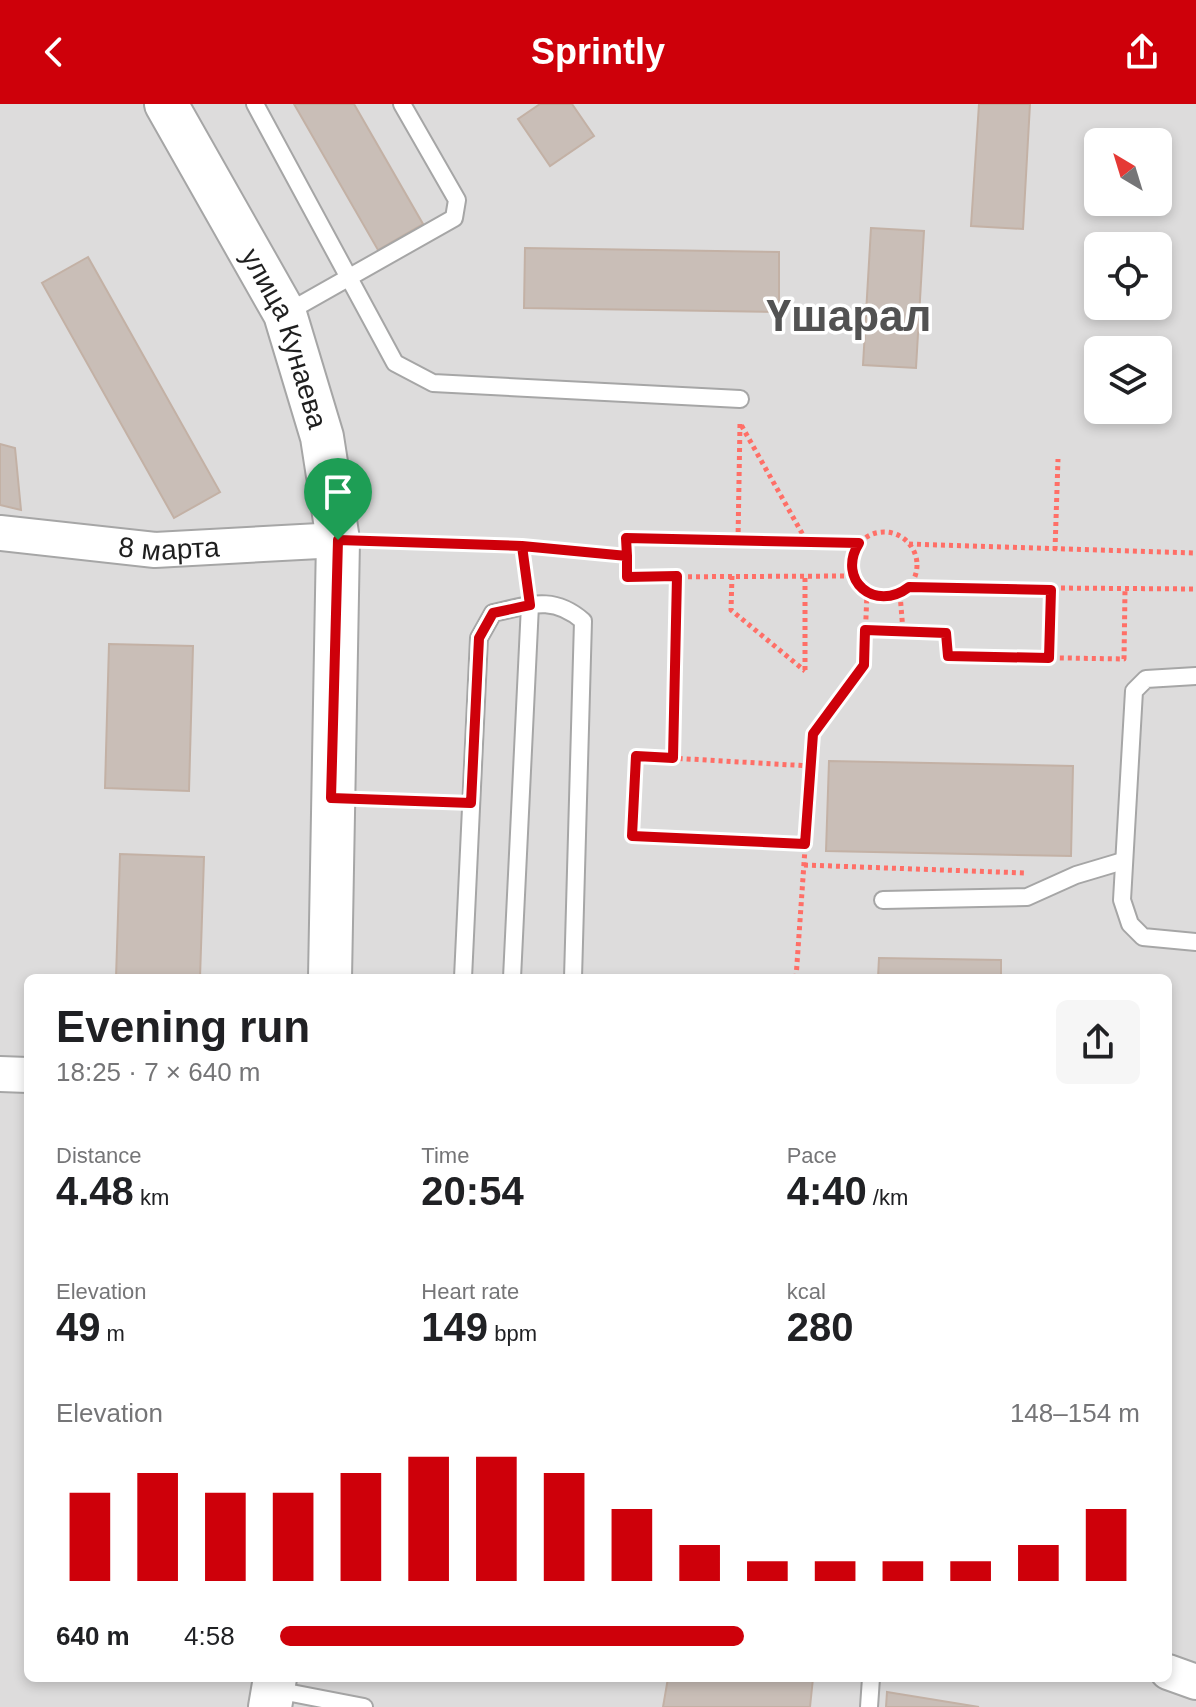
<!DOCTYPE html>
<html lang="en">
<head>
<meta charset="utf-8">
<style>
	:root { --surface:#fff; --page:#f6f6f6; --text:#202124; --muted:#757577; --accent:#ce000a }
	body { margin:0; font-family:Helvetica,sans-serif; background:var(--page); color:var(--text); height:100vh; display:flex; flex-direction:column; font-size:30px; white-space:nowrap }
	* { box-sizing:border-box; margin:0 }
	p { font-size:26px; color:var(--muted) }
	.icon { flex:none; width:44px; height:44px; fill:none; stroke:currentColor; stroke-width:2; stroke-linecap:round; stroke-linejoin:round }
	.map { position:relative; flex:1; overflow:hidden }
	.drawer { position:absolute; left:24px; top:870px; width:1148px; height:708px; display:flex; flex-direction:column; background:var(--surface); border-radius:12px; box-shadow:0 4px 12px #0003 }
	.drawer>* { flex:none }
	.needle { width:52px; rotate:322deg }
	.tools { position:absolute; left:1084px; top:24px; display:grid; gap:16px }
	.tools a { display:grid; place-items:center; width:88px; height:88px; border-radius:12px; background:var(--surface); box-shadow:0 4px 12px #0003; font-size:40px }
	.pin { position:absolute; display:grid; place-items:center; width:68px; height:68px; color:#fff; margin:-82px -34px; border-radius:50% 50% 50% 0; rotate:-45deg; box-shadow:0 0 8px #0007 }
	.pin .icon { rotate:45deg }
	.round { display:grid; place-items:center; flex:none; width:84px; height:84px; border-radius:12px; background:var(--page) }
	.headline { display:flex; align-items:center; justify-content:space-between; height:136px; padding:0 32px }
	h1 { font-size:44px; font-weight:700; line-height:60px }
	.figures { display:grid; grid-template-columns:repeat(3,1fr); gap:12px; height:136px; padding:8px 32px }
	.figures div { display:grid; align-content:center }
	.figures b { font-size:40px; font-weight:700 }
	.figures small { font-size:22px; font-weight:400 }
	.figures p { font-size:22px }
	.chart { height:224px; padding:16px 32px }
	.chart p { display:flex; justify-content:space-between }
	.chart svg { width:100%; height:144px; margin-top:8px; stroke:var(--accent); stroke-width:6 }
	ul { padding:0 32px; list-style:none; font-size:26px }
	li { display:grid; grid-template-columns:128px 96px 1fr; align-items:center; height:60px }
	li i { height:20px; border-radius:10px; background:var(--accent) }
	header { display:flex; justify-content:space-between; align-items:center; height:104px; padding:0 32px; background:var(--accent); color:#fff; font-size:36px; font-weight:700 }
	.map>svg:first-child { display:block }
	.residential { fill:#dddcdc; fill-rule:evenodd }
	.building { fill:#c9beb7; stroke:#c3b1a5; stroke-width:2 }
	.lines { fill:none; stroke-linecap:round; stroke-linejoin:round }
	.service-casing { stroke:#a6a6a6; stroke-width:20 }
	.minor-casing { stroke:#a6a6a6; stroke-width:38 }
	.tertiary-casing { stroke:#a6a6a6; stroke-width:46 }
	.path { stroke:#ff6f67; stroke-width:5; stroke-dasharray:4 4; stroke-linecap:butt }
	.service { stroke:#fff; stroke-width:16 }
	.minor { stroke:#fff; stroke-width:34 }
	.tertiary { stroke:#fff; stroke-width:42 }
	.route-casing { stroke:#fff; stroke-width:16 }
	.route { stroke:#ce000a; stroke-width:10 }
	.labels { text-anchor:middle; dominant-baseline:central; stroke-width:7; stroke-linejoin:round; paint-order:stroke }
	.street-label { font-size:28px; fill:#1f1f1f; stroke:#fff }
	.town-label { font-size:44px; font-weight:bold; fill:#525252; stroke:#fff }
</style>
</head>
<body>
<header><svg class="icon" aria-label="back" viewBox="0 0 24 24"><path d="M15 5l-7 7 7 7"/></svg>Sprintly<svg class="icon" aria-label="share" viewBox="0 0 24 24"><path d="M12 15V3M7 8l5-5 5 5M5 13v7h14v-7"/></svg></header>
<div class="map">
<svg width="1196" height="1603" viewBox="0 0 1196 1603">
	<rect width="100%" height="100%" fill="#f0ece4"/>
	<!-- residential -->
	<path class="residential" d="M0,0h1196v1603h-1196zM1098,38h60v60h-60zM1098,142h60v60h-60zM1098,246h60v60h-60zM28,874h1140v700h-1140z"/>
	<!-- building -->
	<g class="building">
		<path d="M294,0h60l69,120 -45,26z"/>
		<path d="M540,0h32l22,32 -44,30 -32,-47z"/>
		<path d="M979,0h51l-7,125 -52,-3z"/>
		<path d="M871,124l53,3 -8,137 -53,-3z"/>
		<path d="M525,144l254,4v60l-255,-4z"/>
		<path d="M88,153l132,235 -46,26 -132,-235z"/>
		<path d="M0,340l15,4 6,62 -21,-5z"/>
		<path d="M109,540l84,2 -4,145 -84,-3z"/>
		<path d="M829,657l244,5 -2,90 -245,-5z"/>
		<path d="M120,750l84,3 -4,121h-84z"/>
		<path d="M879,854l122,2v18h-123z"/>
		<path d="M668,1574h145l-3,29h-147z"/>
		<path d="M887,1588l92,15h-93z"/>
	</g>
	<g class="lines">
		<!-- service casing -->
		<g class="service-casing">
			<g id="service">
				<path d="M255,0l140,259 38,20 307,16"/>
				<path d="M286,209l168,-95 3,-18 -55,-96"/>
				<path d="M1196,572l-50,3 -12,12 -12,209 8,24 13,13 53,5"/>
				<path d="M883,796l144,-3 49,-22 47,-14"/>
				<path d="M463,874l16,-340 14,-25c37,-8 60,-18 90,8l-10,357"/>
				<path d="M512,874l18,-373"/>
				<path d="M276,1586l88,17"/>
				<path d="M869,1603l2,-29"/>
			</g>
		</g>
		<!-- minor casing -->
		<g class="minor-casing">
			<g id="minor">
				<path id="s1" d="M0,429l155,17 183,-10"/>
				<path d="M0,970l28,1"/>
				<path d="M1168,1568l28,10"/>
			</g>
		</g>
		<!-- tertiary casing -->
		<g class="tertiary-casing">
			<g id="tertiary">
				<path id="s2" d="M166,0l119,210 37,123 16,103 -8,438"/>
				<path d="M270,1603l5,-29"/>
			</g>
		</g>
		<!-- path -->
		<g class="path">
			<circle cx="884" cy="461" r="33"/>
			<path d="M738,436l2,-117 67,119"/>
			<path d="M372,437l150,5 105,10"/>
			<path d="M909,440l287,9"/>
			<path d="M522,442l5,39"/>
			<path d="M1055,446l3,-91"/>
			<path d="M732,472l-1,34 74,61"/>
			<path d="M852,472l-225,1 -1,-39 233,5"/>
			<path d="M909,483l287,2"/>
			<path d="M900,490l3,37"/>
			<path d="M865,526l81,3 2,23 176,3 1,-69"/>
			<path d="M1049,554l2,-68"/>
			<path d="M805,566v-94"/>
			<path d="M673,654l4,-182"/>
			<path d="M364,696l86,3"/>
			<path d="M805,740l-173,-8 4,-80 174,10"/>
			<path d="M804,761l222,8"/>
			<path d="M796,874l17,-244 51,-69 3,-72"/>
		</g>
		<!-- service -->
		<use href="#service" class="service"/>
		<!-- minor -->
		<use href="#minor" class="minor"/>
		<!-- tertiary -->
		<use href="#tertiary" class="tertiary"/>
	</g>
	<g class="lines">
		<!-- route casing -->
		<g class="route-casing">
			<path id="route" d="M338,436l-7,258 140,5 8,-165 14,-25 37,-8 -8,-59 105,10v21l50,-1 -4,182 -37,-2 -4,80 173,8 8,-110 51,-69 1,-35 81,3 2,23 101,2 2,-68 -142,-3c-34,26 -73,-7 -50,-44l-233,-5 1,18 -105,-10 -184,-6"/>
		</g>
		<!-- route -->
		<use href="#route" class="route"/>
	</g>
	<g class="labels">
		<!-- street labels -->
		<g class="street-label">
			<text stroke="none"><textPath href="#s2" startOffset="264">улица Кунаева</textPath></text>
			<text stroke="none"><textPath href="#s1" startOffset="170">8 марта</textPath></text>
		</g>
		<!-- town labels -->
		<g class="town-label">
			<text x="849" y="211">Үшарал</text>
		</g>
	</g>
</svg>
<div class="tools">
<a><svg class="needle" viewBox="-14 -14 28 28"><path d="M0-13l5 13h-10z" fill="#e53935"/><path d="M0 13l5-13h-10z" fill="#757577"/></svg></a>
<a><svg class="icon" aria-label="locate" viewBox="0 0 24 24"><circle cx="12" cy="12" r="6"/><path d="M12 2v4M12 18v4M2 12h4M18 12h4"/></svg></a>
<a><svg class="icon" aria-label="layers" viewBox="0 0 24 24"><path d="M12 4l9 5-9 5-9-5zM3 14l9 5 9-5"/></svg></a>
</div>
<div class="pin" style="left:338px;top:436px;background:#1e9e55"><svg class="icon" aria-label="arrive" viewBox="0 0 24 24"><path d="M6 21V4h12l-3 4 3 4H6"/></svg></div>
<section class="drawer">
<div class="headline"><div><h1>Evening run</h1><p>18:25 · 7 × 640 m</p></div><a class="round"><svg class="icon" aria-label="share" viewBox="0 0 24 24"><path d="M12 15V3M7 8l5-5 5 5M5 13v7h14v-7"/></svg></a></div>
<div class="figures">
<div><p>Distance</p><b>4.48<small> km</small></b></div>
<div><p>Time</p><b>20:54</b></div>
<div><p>Pace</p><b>4:40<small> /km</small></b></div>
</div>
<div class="figures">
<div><p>Elevation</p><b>49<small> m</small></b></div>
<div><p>Heart rate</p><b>149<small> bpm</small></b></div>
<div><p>kcal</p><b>280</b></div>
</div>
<div class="chart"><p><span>Elevation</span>148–154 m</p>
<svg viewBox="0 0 160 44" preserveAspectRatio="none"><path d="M5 44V17M15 44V11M25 44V17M35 44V17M45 44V11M55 44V6M65 44V6M75 44V11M85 44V22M95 44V33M105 44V38M115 44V38M125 44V38M135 44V38M145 44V33M155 44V22"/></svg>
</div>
<ul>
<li><b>640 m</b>4:58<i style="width:54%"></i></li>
</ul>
</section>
</div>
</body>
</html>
